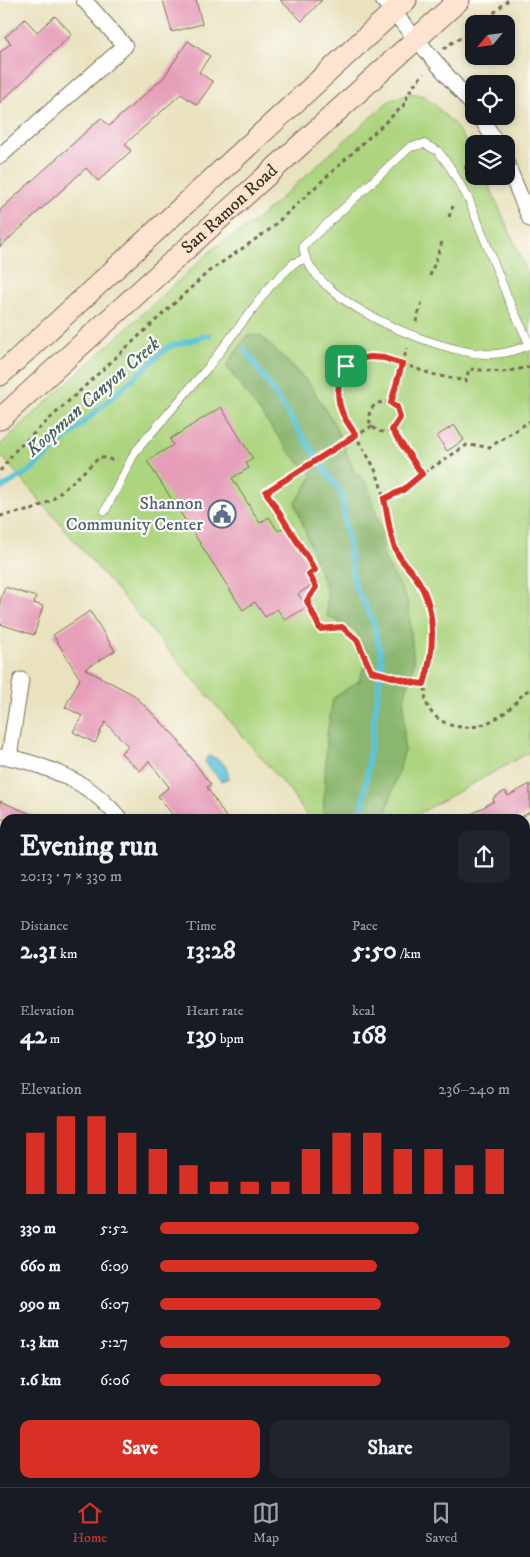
<!DOCTYPE html>
<html lang="en">
<head>
<meta charset="utf-8">
<style>
	:root { --surface:#171b24; --page:#20242c; --text:#f1f3f6; --muted:#9ea1a6; --line:#363941; --accent:#d93025 }
	body { margin:0; font-family:"IM FELL DW Pica",serif; background:var(--page); color:var(--text); height:100vh; display:flex; flex-direction:column; font-size:19px; white-space:nowrap }
	* { box-sizing:border-box; margin:0 }
	p { font-size:16px; color:var(--muted) }
	.icon { flex:none; width:28px; height:28px; fill:none; stroke:currentColor; stroke-width:2; stroke-linecap:round; stroke-linejoin:round }
	.map { position:relative; flex:1; overflow:hidden }
	.sheet { position:absolute; left:0px; top:814px; width:530px; height:674px; display:flex; flex-direction:column; background:var(--surface); border-radius:15px 15px 0 0; box-shadow:0 2px 8px #0003 }
	.sheet>* { flex:none }
	.needle { width:32px; rotate:241deg }
	.controls { position:absolute; left:465px; top:15px; display:grid; gap:10px }
	.controls a { display:grid; place-items:center; width:50px; height:50px; border-radius:10px; background:var(--surface); box-shadow:0 2px 8px #0003; font-size:25px }
	.pin { position:absolute; display:grid; place-items:center; width:42px; height:42px; color:#fff; margin:-21px; border-radius:10px; box-shadow:0 2px 8px #0006 }
	.round { display:grid; place-items:center; flex:none; width:52px; height:52px; border-radius:10px; background:var(--page) }
	.headline { display:flex; align-items:center; justify-content:space-between; height:85px; padding:0 20px }
	h1 { font-size:28px; font-weight:700; line-height:38px }
	.metrics { display:grid; grid-template-columns:repeat(3,1fr); gap:8px; height:85px; padding:5px 20px }
	.metrics div { display:grid; align-content:center }
	.metrics b { font-size:25px; font-weight:700 }
	.metrics small { font-size:14px; font-weight:400 }
	.metrics p { font-size:14px }
	.chart { height:140px; padding:10px 20px }
	.chart p { display:flex; justify-content:space-between }
	.chart svg { width:100%; height:90px; margin-top:5px; stroke:var(--accent); stroke-width:6 }
	.primary-button { display:flex; gap:10px; margin-top:auto; padding:10px 20px }
	.primary-button a { flex:1; height:58px; border-radius:10px; background:var(--accent); color:#fff; font-size:20px; font-weight:700; line-height:58px; text-align:center }
	.primary-button a+a { background:var(--page); color:var(--text) }
	ul { padding:0 20px; list-style:none; font-size:16px }
	li { display:grid; grid-template-columns:80px 60px 1fr; align-items:center; height:38px }
	li i { height:12px; border-radius:6px; background:var(--accent) }
	.tabs { display:flex; justify-content:space-around; align-items:center; height:70px; border-top:1px solid var(--line); background:var(--surface); font-size:14px; color:var(--muted) }
	.tabs a { display:grid; justify-items:center; gap:2px }
	.tabs .on { color:var(--accent) }
	.map>svg:first-child { display:block }
	.green { fill:#add580; stroke:#74804f }
	.forest { fill:#8ab66e; stroke:#627046 }
	.water { fill:#5cc3d9; stroke:#4c767c }
	.lines { fill:none; stroke-linecap:round; stroke-linejoin:round }
	.stream { stroke:#5cc3d9; stroke-width:5.5 }
	.building { fill:#e69eb9 }
	.lane-casing { stroke:#786a56; stroke-width:9 }
	.street-casing { stroke:#786a56; stroke-width:17 }
	.secondary-casing { stroke:#786a56; stroke-width:23 }
	.path { stroke:#786a56; stroke-width:3; stroke-dasharray:4 4; stroke-linecap:butt }
	.lane { stroke:#fff; stroke-width:8 }
	.street { stroke:#fff; stroke-width:15 }
	.secondary { stroke:#fde4d0; stroke-width:21 }
	.route-casing { stroke:#fff; stroke-width:10 }
	.route { stroke:#d93025; stroke-width:6 }
	.labels { text-anchor:middle; dominant-baseline:central; stroke-width:4.5; stroke-linejoin:round; paint-order:stroke }
	.street-label { font-size:18px; fill:#3b2a1e; stroke:#fdfcf7 }
	.service-label { font-size:18px; fill:#4e5e75; stroke:#fdfcf7; text-anchor:end }
	.water-label { font-size:19px; font-style:italic; fill:#47605f; stroke:#fdfcf7 }
</style>
</head>
<body>
<div class="map">
<svg width="530" height="1487" viewBox="0 0 530 1487">
	<rect width="100%" height="100%" fill="#fdfcf7"/>
	<filter id="ink" filterUnits="userSpaceOnUse"><feTurbulence type="fractalNoise" baseFrequency=".02" numOctaves="2"/><feDisplacementMap in="SourceGraphic" scale="10" xChannelSelector="R" yChannelSelector="G"/><feConvolveMatrix kernelMatrix="1 2 1 2 8 2 1 2 1" color-interpolation-filters="sRGB"/></filter>
	<filter id="wash" filterUnits="userSpaceOnUse"><feTurbulence type="fractalNoise" baseFrequency=".0096" numOctaves="4" result="noise"/><feDisplacementMap in="SourceGraphic" scale="20" xChannelSelector="R" yChannelSelector="G"/><feGaussianBlur stdDeviation="1.12" result="paint"/><feColorMatrix in="noise" values="0 0 0 0 0 0 0 0 0 0 0 0 0 0 0 0 0 1.4 0 .05"/><feComposite in="paint" operator="in"/></filter>
	<g filter="url(#wash)">
		<rect width="100%" height="100%" fill="#e9e2bf"/>
		<!-- green -->
		<path class="green" d="M411,93l14,3 29,28 20,29v23h11l45,102v474l-121,67h-100l-20,-29 -289,-336v-9l214,-197 39,-25 136,-122z"/>
		<!-- forest -->
		<g class="forest">
			<path d="M260,335l48,47 26,41 20,48 12,11 14,43 3,30 25,47 6,62 -10,35v54l-20,66h-61l4,-84 6,-37 26,-17 9,-27 -12,-23 -29,-15v-24l-32,-89 18,-27 -22,-22 -65,-88 21,-30z"/>
			<path d="M310,1483h58l2,4h-57z"/>
		</g>
		<!-- water -->
		<path class="water" d="M208,756c12,2 21,10 20,23l-7,2 -16,-19z"/>
		<g class="lines">
			<!-- stream -->
			<g class="stream">
				<path d="M245,349l96,145 13,89 19,38 9,40 -21,158"/>
				<path d="M0,489l31,-19 137,-123 41,-12"/>
				<path d="M350,1482l2,5"/>
			</g>
		</g>
		<g id="blocks">
			<!-- building -->
			<g class="building">
				<path d="M163,0h33l6,24 -30,8z"/>
				<path d="M280,0h42l-20,21z"/>
				<path d="M55,16l17,18 -72,69v-51l11,-9 -6,-6 20,-18 12,13z"/>
				<path d="M188,41l22,15 -11,16 14,10 -16,23 -16,-11 -56,50 6,7 -33,30 -12,-13 -86,79v-37l101,-92 8,8 55,-49z"/>
				<path d="M221,407l32,52 -7,4 3,5 -17,10 28,45 9,-6 9,14 7,-4 26,40 -7,5 8,13 -14,9 9,13 -22,13 -8,-11 -12,8 -10,-15 -12,8 -96,-149 26,-16 -3,-6z"/>
				<path d="M454,425l10,15 -17,11 -10,-15z"/>
				<path d="M5,587l31,10 -2,6 9,3 -9,29 -34,-11v-22z"/>
				<path d="M90,611l25,40 -30,18 49,26 41,41 36,49 -4,2 20,32h-51l-18,-23 11,-9 -20,-26 -9,10 -19,-18 7,-7 -23,-24 -10,21 -22,-11 9,-16 -17,-9 15,-28 -27,-44z"/>
				<path d="M530,784v28l-12,7h-55l31,-18 -1,-3 12,-7 3,5z"/>
				<path d="M0,801l42,18h-42z"/>
			</g>
		</g>
	</g>
	<g filter="url(#ink)">
		<use href="#blocks" fill-opacity="0" stroke="#786a56" stroke-width="1"/>
		<g class="lines">
			<!-- lane casing -->
			<g class="lane-casing">
				<g id="lane">
					<path d="M529,345c-15,6 -28,10 -45,9 -48,-3 -176,-53 -181,-108l107,-99 14,-3 14,7 12,16 19,33 40,101 21,44"/>
					<path d="M105,511l30,-59 74,-86 62,-81 23,-22 10,-4"/>
					<path d="M0,1313l5,13"/>
					<path d="M0,1408l5,-9"/>
				</g>
			</g>
			<!-- street casing -->
			<g class="street-casing">
				<g id="street">
					<path d="M383,0l91,107"/>
					<path d="M480,116l17,28"/>
					<path d="M0,156l125,-110 -41,-46"/>
					<path d="M506,162l24,57"/>
					<path d="M0,757c21,-1 63,17 82,28 13,8 28,22 38,34"/>
					<path d="M9,757l12,-77"/>
					<path d="M525,868l5,-3"/>
					<path d="M525,1123l5,-3"/>
					<path d="M0,1178l5,1"/>
					<path d="M525,1349h5"/>
					<path d="M181,1482v5"/>
					<path d="M490,1482l1,5"/>
				</g>
			</g>
			<!-- secondary casing -->
			<g class="secondary-casing">
				<g id="secondary">
					<path d="M0,375l406,-375"/>
					<path id="s1" d="M0,419l459,-419"/>
				</g>
			</g>
			<!-- path -->
			<g class="path">
				<path d="M482,24l26,-24"/>
				<path d="M444,49c9,-9 19,-11 30,-19"/>
				<path d="M465,169l9,-20"/>
				<path d="M449,217l4,-11"/>
				<path d="M430,276l12,-34"/>
				<path d="M416,322l6,-20"/>
				<path d="M530,367l-27,5 -34,-3 -3,12c-12,-3 -25,-4 -37,-8 -21,-6 -43,-19 -66,-16 -8,2 -16,9 -20,15 -19,30 22,73 33,100 10,24 10,54 20,77 7,18 23,29 30,48 5,14 7,36 6,52 -2,25 -19,56 10,72 21,13 49,4 66,-11 8,-7 13,-16 22,-21"/>
				<circle cx="384" cy="417" r="15"/>
				<path d="M391,403l16,-55"/>
				<path d="M372,426l-106,66 49,78 -6,4 7,13 -9,14 13,28 22,-2 15,13 14,31 44,12 9,1"/>
				<path d="M392,430l30,44"/>
				<path d="M0,471l16,-21 192,-178 61,-42 134,-124 9,-19 12,-14"/>
				<path d="M384,499l19,-9 19,-16 45,-29 23,2 40,-26"/>
				<path d="M0,516l32,-6 20,-10 48,-43 17,4"/>
			</g>
			<!-- lane -->
			<use href="#lane" class="lane"/>
			<!-- street -->
			<use href="#street" class="street"/>
			<!-- secondary -->
			<use href="#secondary" class="secondary"/>
		</g>
	</g>
	<g class="lines" filter="url(#ink)">
		<!-- route casing -->
		<g class="route-casing">
			<path id="route" d="M371,357l13,1 18,6 -11,39 6,4 3,11 -8,12 30,44 -19,16 -19,9c4,16 5,34 11,49 5,14 17,22 24,34 18,30 15,70 5,102l-9,-1 -44,-12 -14,-31 -15,-13 -22,2 -13,-28 9,-14 -7,-13 6,-4 -49,-78 90,-57c-5,-7 -11,-15 -14,-23 -10,-26 1,-53 29,-55z"/>
		</g>
		<!-- route -->
		<use href="#route" class="route"/>
	</g>
	<!-- icons -->
	<defs>
		<g id="civic-ring" transform="scale(1.4375)"><circle r="9.5" fill="#fdfcf7" stroke="#5c6f8a" stroke-width="1.5"/><path d="M-.6-6.5H3V-4.5H.6V-3L4-1V1h2V6H-6V1h2V-1L-.6-3ZM-1.2 2.5V6h2.4V2.5Z" fill="#5c6f8a"/></g>
	</defs>
	<g fill-rule="evenodd">
		<use href="#civic-ring" x="222" y="514"/>
	</g>
	<g class="labels">
		<!-- street labels -->
		<g class="street-label">
			<text stroke="none"><textPath href="#s1" startOffset="311">San Ramon Road</textPath></text>
		</g>
		<!-- service labels -->
		<g class="service-label">
			<text x="203" y="504">Shannon<tspan x="203" dy="21">Community Center</tspan></text>
		</g>
		<!-- water labels -->
		<g class="water-label">
			<text transform="translate(93 397) rotate(-41)">Koopman Canyon Creek</text>
		</g>
	</g>
</svg>
<div class="controls">
<a><svg class="needle" viewBox="-14 -14 28 28"><path d="M0-13l5 13h-10z" fill="#e53935"/><path d="M0 13l5-13h-10z" fill="#9ea1a6"/></svg></a>
<a><svg class="icon" aria-label="locate" viewBox="0 0 24 24"><circle cx="12" cy="12" r="6"/><path d="M12 2v4M12 18v4M2 12h4M18 12h4"/></svg></a>
<a><svg class="icon" aria-label="layers" viewBox="0 0 24 24"><path d="M12 4l9 5-9 5-9-5zM3 14l9 5 9-5"/></svg></a>
</div>
<div class="pin" style="left:346px;top:366px;background:#1e9e55"><svg class="icon" aria-label="arrive" viewBox="0 0 24 24"><path d="M6 21V4h12l-3 4 3 4H6"/></svg></div>
<section class="sheet">
<div class="headline"><div><h1>Evening run</h1><p>20:13 · 7 × 330 m</p></div><a class="round"><svg class="icon" aria-label="share" viewBox="0 0 24 24"><path d="M12 15V3M7 8l5-5 5 5M5 13v7h14v-7"/></svg></a></div>
<div class="metrics">
<div><p>Distance</p><b>2.31<small> km</small></b></div>
<div><p>Time</p><b>13:28</b></div>
<div><p>Pace</p><b>5:50<small> /km</small></b></div>
</div>
<div class="metrics">
<div><p>Elevation</p><b>42<small> m</small></b></div>
<div><p>Heart rate</p><b>139<small> bpm</small></b></div>
<div><p>kcal</p><b>168</b></div>
</div>
<div class="chart"><p><span>Elevation</span>236–240 m</p>
<svg viewBox="0 0 160 44" preserveAspectRatio="none"><path d="M5 44V14M15 44V6M25 44V6M35 44V14M45 44V22M55 44V30M65 44V38M75 44V38M85 44V38M95 44V22M105 44V14M115 44V14M125 44V22M135 44V22M145 44V30M155 44V22"/></svg>
</div>
<ul>
<li><b>330 m</b>5:52<i style="width:74%"></i></li>
<li><b>660 m</b>6:09<i style="width:62%"></i></li>
<li><b>990 m</b>6:07<i style="width:63%"></i></li>
<li><b>1.3 km</b>5:27<i style="width:100%"></i></li>
<li><b>1.6 km</b>6:06<i style="width:63%"></i></li>
</ul>
<div class="primary-button"><a>Save</a><a>Share</a></div>
</section>
</div>
<nav class="tabs">
<a class="on"><svg class="icon" aria-label="home" viewBox="0 0 24 24"><path d="M3 11l9-7 9 7M6 9v11h12V9"/></svg>Home</a>
<a><svg class="icon" aria-label="map" viewBox="0 0 24 24"><path d="M3 6l6-2 6 2 6-2v14l-6 2-6-2-6 2zM9 4v14M15 6v14"/></svg>Map</a>
<a><svg class="icon" aria-label="saved" viewBox="0 0 24 24"><path d="M7 4h10v16l-5-4-5 4z"/></svg>Saved</a>
</nav>
</body>
</html>
